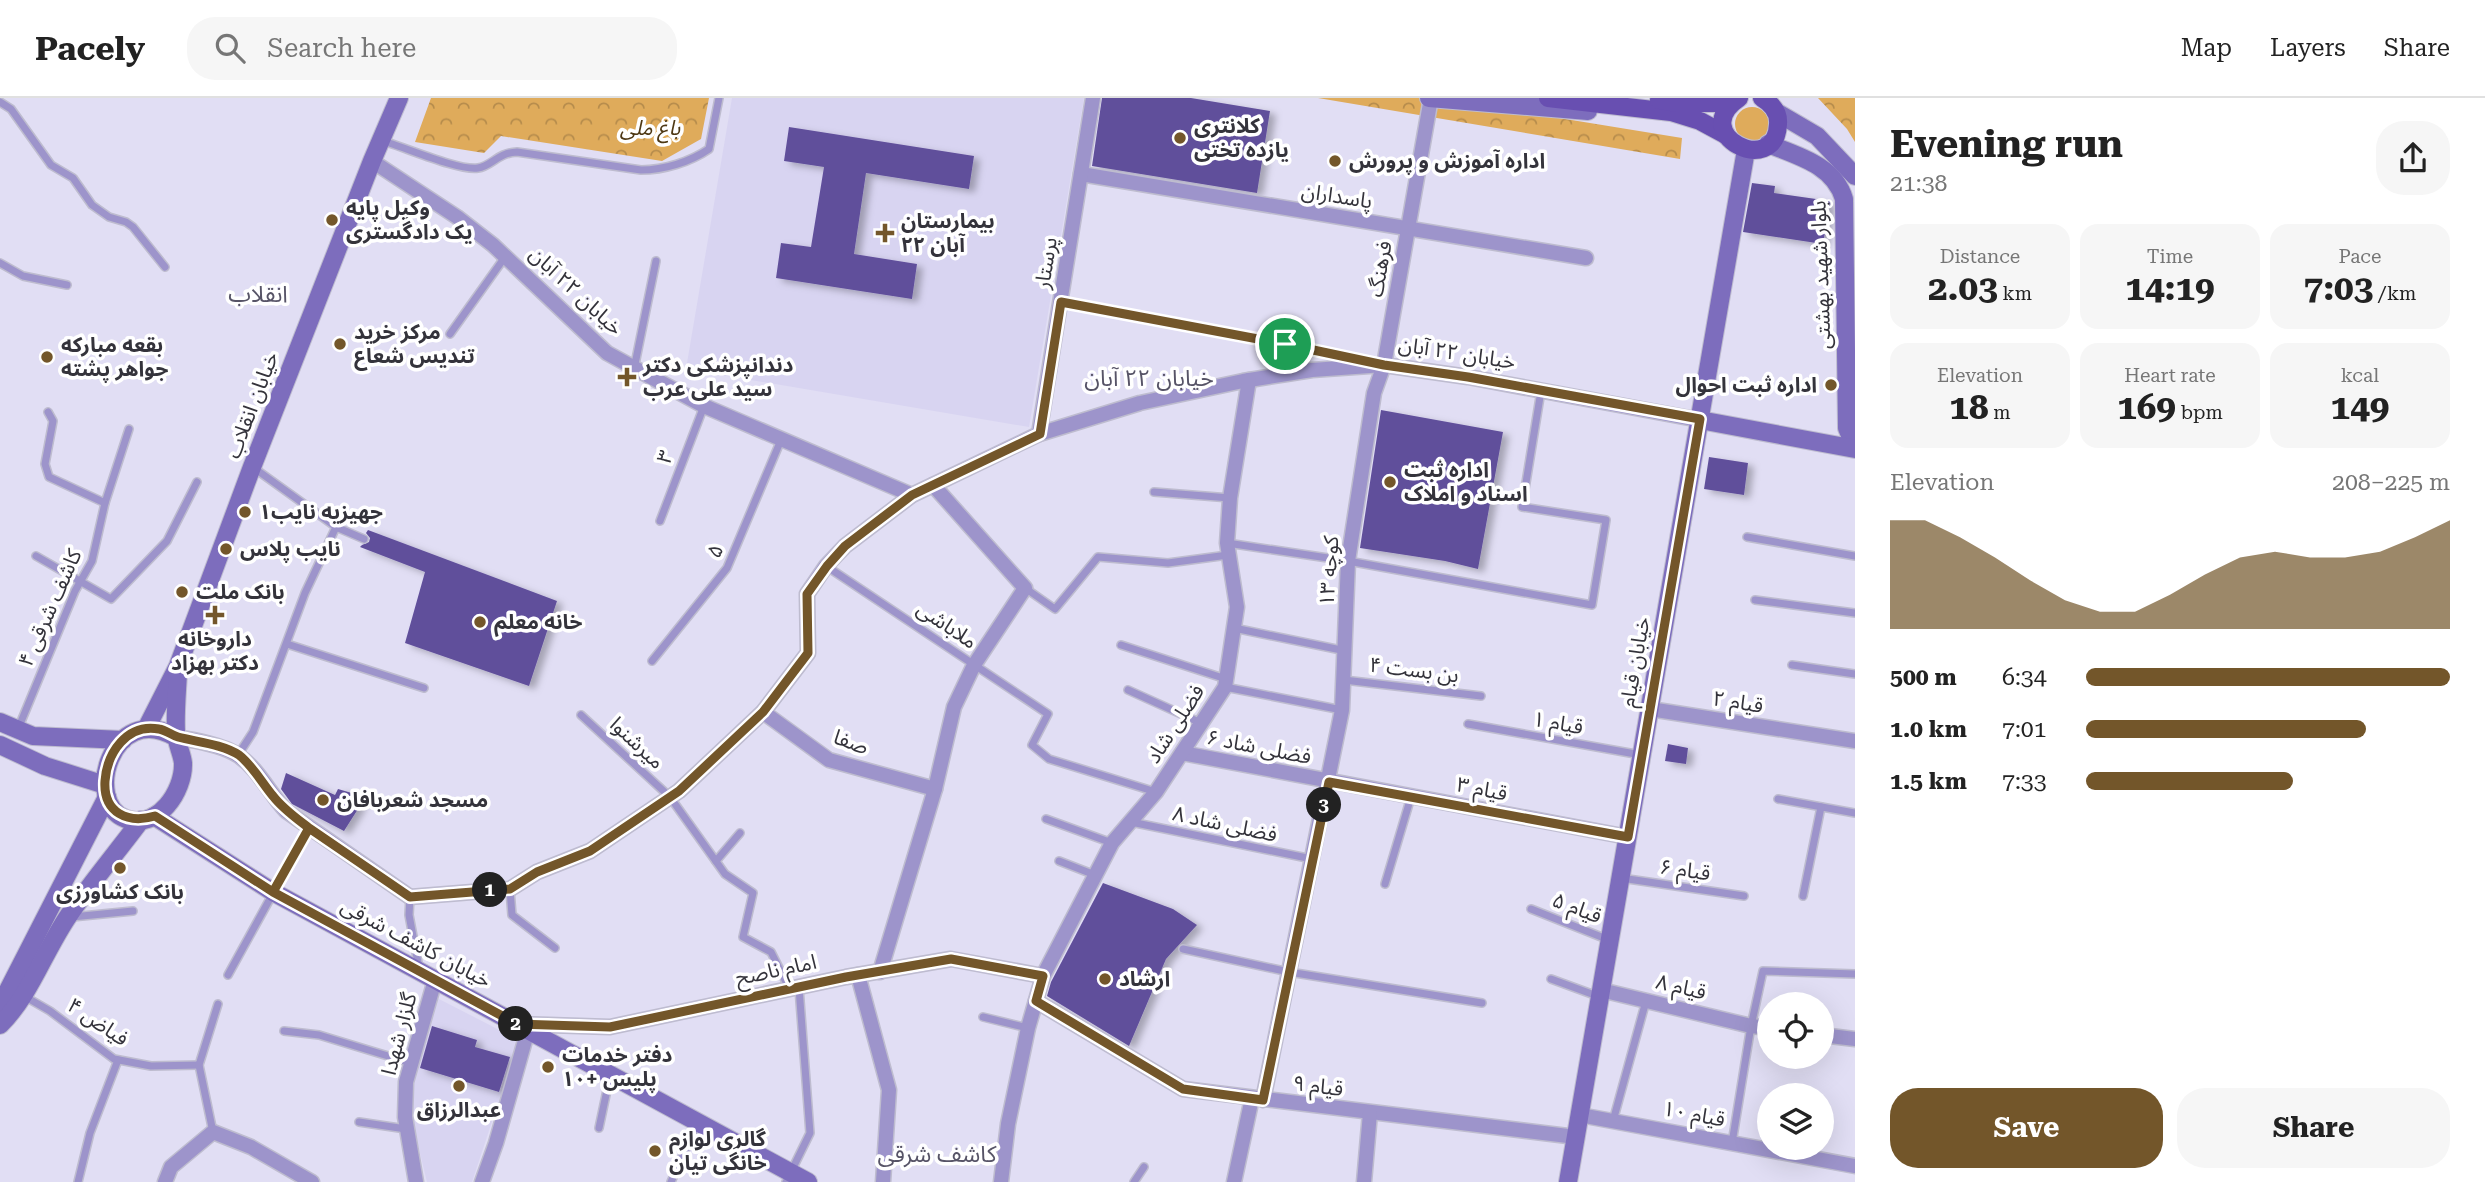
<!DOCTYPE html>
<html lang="en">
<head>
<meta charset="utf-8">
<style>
	:root { --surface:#fff; --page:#f6f6f6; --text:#222; --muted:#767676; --line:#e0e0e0; --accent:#73562a }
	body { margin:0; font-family:"Roboto Serif","Noto Sans Arabic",serif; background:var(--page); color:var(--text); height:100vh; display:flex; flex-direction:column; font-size:26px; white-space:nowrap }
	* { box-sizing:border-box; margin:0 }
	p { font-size:23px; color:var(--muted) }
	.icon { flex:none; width:38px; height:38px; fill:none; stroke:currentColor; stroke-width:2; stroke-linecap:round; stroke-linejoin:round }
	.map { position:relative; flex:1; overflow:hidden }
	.panel { display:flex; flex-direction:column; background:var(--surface); width:630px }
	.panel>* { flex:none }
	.fabs { position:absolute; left:1757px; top:894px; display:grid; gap:14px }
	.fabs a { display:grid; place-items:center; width:77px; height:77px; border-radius:50%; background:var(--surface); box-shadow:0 7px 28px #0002; font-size:35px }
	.pin { position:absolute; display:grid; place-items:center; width:60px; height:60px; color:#fff; margin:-30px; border:4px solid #fff; border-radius:50%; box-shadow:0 2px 7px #0007 }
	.km { position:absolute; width:35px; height:35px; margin:-18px; border-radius:50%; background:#222; color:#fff; font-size:19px; line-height:35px; text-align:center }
	.round { display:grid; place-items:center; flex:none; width:74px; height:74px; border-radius:28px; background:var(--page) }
	.overview { display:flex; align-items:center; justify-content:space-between; height:119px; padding:0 35px }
	h1 { font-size:38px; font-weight:700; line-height:52px }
	.stats { display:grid; grid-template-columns:repeat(3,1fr); gap:10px; height:119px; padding:7px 35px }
	.stats div { display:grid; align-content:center; border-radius:18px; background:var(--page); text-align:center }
	.stats b { font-size:35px; font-weight:700 }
	.stats small { font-size:19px; font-weight:400 }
	.stats p { font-size:19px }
	.chart { height:196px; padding:14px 35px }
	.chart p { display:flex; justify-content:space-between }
	.chart svg { width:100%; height:126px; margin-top:7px; fill:var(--accent); opacity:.7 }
	.cta { display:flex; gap:14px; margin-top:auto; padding:14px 35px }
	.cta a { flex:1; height:80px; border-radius:28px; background:var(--accent); color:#fff; font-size:28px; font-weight:700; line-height:80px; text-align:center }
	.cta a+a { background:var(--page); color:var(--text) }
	ul { padding:0 35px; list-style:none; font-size:23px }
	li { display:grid; grid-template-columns:112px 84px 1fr; align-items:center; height:52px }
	li i { height:18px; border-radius:9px; background:var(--accent) }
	header { display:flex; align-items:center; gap:42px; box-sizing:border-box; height:98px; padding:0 35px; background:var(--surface); border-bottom:2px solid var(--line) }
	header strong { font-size:33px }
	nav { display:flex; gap:38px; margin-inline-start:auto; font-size:24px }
	.search { width:490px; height:63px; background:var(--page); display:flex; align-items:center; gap:18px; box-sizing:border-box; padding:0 24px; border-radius:28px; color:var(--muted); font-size:26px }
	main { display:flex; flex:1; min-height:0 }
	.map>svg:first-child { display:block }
	.built { fill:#d8d4f1 }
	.grass { fill:#dfab5b }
	.park { fill:url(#park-crowns) }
	.building { fill:#61509b; filter:url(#shadow) }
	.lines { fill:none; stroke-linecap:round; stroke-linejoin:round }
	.service-casing { stroke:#bebccf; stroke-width:10 }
	.minor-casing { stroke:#bebccf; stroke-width:17 }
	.secondary-casing { stroke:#bebccf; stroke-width:20 }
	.primary-casing { stroke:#bebccf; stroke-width:20 }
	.service { stroke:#9d94cb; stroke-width:7 }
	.minor { stroke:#9d94cb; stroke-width:14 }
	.secondary { stroke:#7d6dbd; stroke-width:18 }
	.primary { stroke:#684fb1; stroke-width:18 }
	.route-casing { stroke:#fff; stroke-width:14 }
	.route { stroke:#73562a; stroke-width:9 }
	.poi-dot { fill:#73562a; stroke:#fff; stroke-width:2.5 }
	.labels { text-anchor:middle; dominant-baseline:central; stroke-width:7; stroke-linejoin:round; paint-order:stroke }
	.poi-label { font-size:21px; font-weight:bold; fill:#34333b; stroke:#fff; text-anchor:start }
	.park-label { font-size:21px; font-style:italic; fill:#4e3814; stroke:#fff }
	.street-label { font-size:21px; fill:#34333b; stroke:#fff }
	.neighbourhood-label { font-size:23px; fill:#575467; stroke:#fff }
</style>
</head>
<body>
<header>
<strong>Pacely</strong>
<div class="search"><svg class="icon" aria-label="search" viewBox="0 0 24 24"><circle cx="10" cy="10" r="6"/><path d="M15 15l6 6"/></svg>Search here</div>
<nav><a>Map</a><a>Layers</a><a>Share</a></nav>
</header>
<main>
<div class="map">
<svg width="1855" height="1084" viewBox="0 0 1855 1084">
	<defs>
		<pattern id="park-crowns" width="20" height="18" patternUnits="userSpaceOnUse" patternTransform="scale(1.75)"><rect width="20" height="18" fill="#dfab5b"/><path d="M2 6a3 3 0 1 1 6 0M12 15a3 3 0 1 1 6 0" fill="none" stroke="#b68c4c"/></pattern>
		<filter id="shadow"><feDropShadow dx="6" dy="3.5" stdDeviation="3.5" flood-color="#0004"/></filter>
	</defs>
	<rect width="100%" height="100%" fill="#e1def4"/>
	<!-- built -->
	<g class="built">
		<path d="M732,0h352l-55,329 -343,-58z"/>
		<path d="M437,900l82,42 -47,142h-45l-16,-66 4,-46z"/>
	</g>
	<!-- grass -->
	<circle class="grass" cx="1752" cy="26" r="17"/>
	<!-- park -->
	<g class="park">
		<path d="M431,0h278l-8,41 -39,22 -161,-25 -17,17 -69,-11z"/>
		<path d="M1318,0h119l245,40 -2,21z"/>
		<path d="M1818,0h37v44l-8,-13z"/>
	</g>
	<!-- building -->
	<g class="building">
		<path d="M1102,0h89l79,13 -13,82 -165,-27z"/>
		<path d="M789,29l185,29 -5,33 -103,-16 -12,81 63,10 -5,35 -136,-21 5,-35 30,4 13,-80 -40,-6z"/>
		<path d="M1752,85l23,3 -1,7 56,8 -7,43 -80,-12z"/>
		<path d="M1381,312l122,22 -25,137 -33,-8 -85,-13z"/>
		<path d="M1709,359l39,6 -4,32 -40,-6z"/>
		<path d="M368,432l189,71 -28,85 -124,-43 20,-71 -65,-25 2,-2 7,-3 1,-4 -4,-5z"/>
		<path d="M1668,646l20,4 -2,16 -21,-3z"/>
		<path d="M286,675l49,22 3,-6 24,7 -4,13 -14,22 -52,-27 -11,-15z"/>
		<path d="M1103,785l70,26 24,16 -31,34 -37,87 -82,-50 4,-14z"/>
		<path d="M432,928l45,14 -2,7 35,10 -11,35 -79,-24z"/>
	</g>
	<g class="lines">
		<!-- service casing -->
		<g class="service-casing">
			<g id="service">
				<path d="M0,4l11,7 40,56 22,13 19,27 17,12 17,5 7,5 32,40"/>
				<path d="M389,45c20,6 71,28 89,25 14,-2 19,-15 39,-16l124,18c23,0 49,-8 68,-21l10,-51"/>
				<path d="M0,165l23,13 44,9"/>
				<path d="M1061,204l305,59"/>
				<path d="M450,236l55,-77"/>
				<path d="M634,271l22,-108"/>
				<path d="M1154,394l76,6"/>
				<path d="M105,405l24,-74"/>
				<path d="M660,423l44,-115"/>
				<path d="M336,429l28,12"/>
				<path d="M1747,439l108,19"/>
				<path d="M1227,445l121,18 244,44 14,-85 -84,-13 19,-116"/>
				<path d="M36,458l75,43 56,-58 30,-59"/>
				<path d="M826,468l222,148 -16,31 17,14 107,33"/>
				<path d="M1025,490l30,21 43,-52 70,6 60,-8"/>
				<path d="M1755,502l100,13"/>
				<path d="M1234,530l112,23"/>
				<path d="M287,546l137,44"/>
				<path d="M1121,547l105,34"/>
				<path d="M652,563l75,-93 54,-128"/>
				<path d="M1792,567l63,9"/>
				<path d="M1344,582l137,16"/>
				<path d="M1225,589l117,23"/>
				<path d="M1128,592l73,33"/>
				<path d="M581,617l89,82 55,77 28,19 -10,44 28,15 18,36"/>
				<path d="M1468,626l173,31"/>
				<path d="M18,631l57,-138 17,-30 13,-58 -56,-26 -4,-13 8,-43 -5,-9"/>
				<path d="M238,657l15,-23 52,-139 31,-66 -82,-59"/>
				<path d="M1778,701l77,14"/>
				<path d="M1046,721l66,24"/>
				<path d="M1131,724l181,37"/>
				<path d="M716,763l24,-28"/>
				<path d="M1059,763l36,14"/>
				<path d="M1621,780l123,18"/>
				<path d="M1385,786l26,-87"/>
				<path d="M510,792l2,25 43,33"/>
				<path d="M1803,798l18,-89"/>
				<path d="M410,799l-1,18 10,53"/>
				<path d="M1531,811l78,31"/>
				<path d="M72,819l61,-6"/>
				<path d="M1183,851l106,23 193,31"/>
				<path d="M228,877l81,-147"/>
				<path d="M1551,881l49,18"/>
				<path d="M24,898l26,15 64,48 37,7 48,-1"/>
				<path d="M983,919l45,11"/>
				<path d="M284,933l35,4 92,28"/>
				<path d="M1613,1023l33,-120"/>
				<path d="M359,1024l47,7"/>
				<path d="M599,1030l11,-52"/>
				<path d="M213,1034l-14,-67 19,-61"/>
				<path d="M1732,1045l19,-117 12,-55 92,3"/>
				<path d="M78,1084l12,-49 28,-73"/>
				<path d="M671,1084l26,-59"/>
				<path d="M786,1084l24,-49 -11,-145"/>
				<path d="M1134,1084l10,-15"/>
			</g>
		</g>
		<!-- minor casing -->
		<g class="minor-casing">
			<g id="minor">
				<path d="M372,63l85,56 36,28 114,108 97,53 208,89"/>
				<path d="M1081,76l505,84"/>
				<path d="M1039,336l54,-336"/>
				<path d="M1650,611l205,32"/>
				<path d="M763,614l66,48 106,29"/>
				<path d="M175,639c19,3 49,8 64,19 20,14 31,38 47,55l124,86 100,-8 27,-17 53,-21 89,-60 84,-79 45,-59 -1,-59 19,-28 19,-20 67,-51 21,-10 106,-51 101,-31 103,-22 69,-11 72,-5 84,12 232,43"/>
				<path d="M1182,655l446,84"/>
				<path d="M880,874l55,-183 19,-82 20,-42 51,-77 -92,-103"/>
				<path d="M858,877l31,115 -6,92"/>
				<path d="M1601,892l150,36 18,2"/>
				<path d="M1036,903l147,88 393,48"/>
				<path d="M518,926l92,3 236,-50 105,-18 92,17"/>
				<path d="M1822,937l33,4"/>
				<path d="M1263,1002l79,-390 6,-149 26,-168 10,-28 47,-267"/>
				<path d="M1580,1017l275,51"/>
				<path d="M165,1084l6,-15 42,-35 38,15 61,35"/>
				<path d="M416,1084l-11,-65 1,-35 29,-102"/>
				<path d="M482,1084l14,-39 32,-113"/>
				<path d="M1001,1084l7,-58 20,-96 15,-52 69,-133 44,-51 69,-105 12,-80 -10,-64 3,-45 19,-118"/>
				<path d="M1234,1084l18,-84"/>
				<path d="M1364,1084l6,-69"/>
			</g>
		</g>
		<!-- secondary casing -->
		<g class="secondary-casing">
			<g id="secondary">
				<path d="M1429,0l159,13"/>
				<path d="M1776,14l41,24 38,40"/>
				<path d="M1768,46c30,12 66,21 76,55l3,229 8,19"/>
				<path d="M1700,322l155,29"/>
				<path d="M0,624l33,14 90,4"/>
				<path d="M147,629l31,-61 74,-199 120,-306 27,-63"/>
				<path d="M175,639c-63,-37 -93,66 -49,82 32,11 58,-28 57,-56 -1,-10 -7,-20 -7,-31 -1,-19 1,-39 2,-59"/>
				<path d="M0,647l45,21 60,19"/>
				<path d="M154,718l119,76 535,290"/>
				<path d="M0,908l107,-209"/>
				<path d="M0,927c31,-31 44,-74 69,-110 22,-32 48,-63 72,-95"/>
				<path d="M1568,1084l178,-1032"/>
			</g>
		</g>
		<!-- primary casing -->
		<g class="primary-casing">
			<g id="primary">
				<path d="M1548,0l123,14 29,9 26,14"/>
				<path d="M1739,0c-53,36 37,81 39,26 1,-12 -6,-20 -16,-26"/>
				<path d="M1659,2l17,3h56"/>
			</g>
		</g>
		<!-- service -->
		<use href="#service" class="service"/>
		<!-- minor -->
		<use href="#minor" class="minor"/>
		<!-- secondary -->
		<use href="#secondary" class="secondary"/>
		<!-- primary -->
		<use href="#primary" class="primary"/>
	</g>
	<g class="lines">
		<!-- route casing -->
		<g class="route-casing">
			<path id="route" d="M1285,246l-224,-42 -21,132 -128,61 -67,51 -18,20 -20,28 1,59 -45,59 -84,79 -89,60 -53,21 -27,17 -100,8 -101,-69 -36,64 -118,-76c-27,8 -52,-3 -50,-35 2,-28 22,-58 54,-52 7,1 12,6 19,8 19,5 44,7 61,18 14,11 23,28 34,41 10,13 23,22 36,32l-36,64 244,132 93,3 236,-50 105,-18 92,17 -7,25 147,88 80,11 66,-318 299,55 72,-418 -232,-42 -84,-12 -99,-21"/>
		</g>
		<!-- route -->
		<use href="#route" class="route"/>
	</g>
	<!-- markers -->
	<g class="poi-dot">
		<circle cx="1180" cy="40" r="7"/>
		<circle cx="1335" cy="63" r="7"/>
		<circle cx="332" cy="122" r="7"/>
		<path d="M881.5 124.5h7v7h7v7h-7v7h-7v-7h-7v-7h7z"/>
		<circle cx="340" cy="246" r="7"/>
		<circle cx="47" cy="259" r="7"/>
		<path d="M623.5 268.5h7v7h7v7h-7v7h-7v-7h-7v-7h7z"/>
		<circle cx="1831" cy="287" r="7"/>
		<circle cx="1390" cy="384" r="7"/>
		<circle cx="245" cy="414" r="7"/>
		<circle cx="226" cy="451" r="7"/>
		<circle cx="182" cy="494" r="7"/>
		<path d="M211.5 506.5h7v7h7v7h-7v7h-7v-7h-7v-7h7z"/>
		<circle cx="480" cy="524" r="7"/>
		<circle cx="323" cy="702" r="7"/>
		<circle cx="120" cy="770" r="7"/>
		<circle cx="1105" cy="881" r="7"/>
		<circle cx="548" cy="969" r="7"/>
		<circle cx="459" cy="988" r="7"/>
		<circle cx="655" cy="1053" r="7"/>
	</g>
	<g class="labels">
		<!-- poi labels -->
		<g class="poi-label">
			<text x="1194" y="28">کلانتری<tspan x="1194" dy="24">یازده تختی</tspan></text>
			<text x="1349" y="63">اداره آموزش و پرورش</text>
			<text x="346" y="110">وکیل پایه<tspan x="346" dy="24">یک دادگستری</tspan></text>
			<text x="901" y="123">بیمارستان<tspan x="901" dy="24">۲۲ آبان</tspan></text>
			<text x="354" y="234">مرکز خرید<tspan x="354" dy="24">تندیس شعاع</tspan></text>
			<text x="61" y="247">بقعه مبارکه<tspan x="61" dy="24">جواهر پشته</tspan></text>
			<text x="643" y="267">دندانپزشکی دکتر<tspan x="643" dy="24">سید علی عرب</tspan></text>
			<text x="1817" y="287" text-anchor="end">اداره ثبت احوال</text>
			<text x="1404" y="372">اداره ثبت<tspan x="1404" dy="24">اسناد و املاک</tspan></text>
			<text x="259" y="414">جهیزیه نایب۱</text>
			<text x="240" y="451">نایب پلاس</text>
			<text x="196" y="494">بانک ملت</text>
			<text x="494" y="524">خانه معلم</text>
			<text x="215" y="541" text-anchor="middle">داروخانه<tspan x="215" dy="24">دکتر بهزاد</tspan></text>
			<text x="337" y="702">مسجد شعربافان</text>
			<text x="120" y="794" text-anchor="middle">بانک کشاورزی</text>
			<text x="1119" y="881">ارشاد</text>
			<text x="562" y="957">دفتر خدمات<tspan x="562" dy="24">پلیس +۱۰</tspan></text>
			<text x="459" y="1012" text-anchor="middle">عبدالرزاق</text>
			<text x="669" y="1041">گالری لوازم<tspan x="669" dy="24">خانگی تیان</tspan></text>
		</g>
		<!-- park labels -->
		<g class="park-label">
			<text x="650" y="30">باغ ملی</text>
		</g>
		<!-- street labels -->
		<g class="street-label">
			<text transform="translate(1337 98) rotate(9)">پاسداران</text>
			<text transform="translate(1046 165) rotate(-81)">پرستار</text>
			<text transform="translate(1380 171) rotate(-80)">فرهنگ</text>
			<text transform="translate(1821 177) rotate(-92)">بلوار شهید بهشتی</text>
			<text transform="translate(576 193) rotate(43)">خیابان ۲۲ آبان</text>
			<text transform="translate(1457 255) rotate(9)">خیابان ۲۲ آبان</text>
			<text transform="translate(252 307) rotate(-69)">خیابان انقلاب</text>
			<text transform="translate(665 359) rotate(-69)">۳</text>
			<text transform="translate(715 453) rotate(-64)">۵</text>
			<text transform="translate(1329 473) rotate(-86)">کوچه ۱۳</text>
			<text transform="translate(50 510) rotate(-66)">کاشف شرقی ۴</text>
			<text transform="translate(947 527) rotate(34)">ملاباشی</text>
			<text transform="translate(1635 564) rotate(-80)">خیابان قیام</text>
			<text transform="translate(1414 572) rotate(7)">بن بست ۴</text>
			<text transform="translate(1738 604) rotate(9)">قیام ۲</text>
			<text transform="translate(1558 625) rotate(10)">قیام ۱</text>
			<text transform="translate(1175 626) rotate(-57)">فضلی شاد</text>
			<text transform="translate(851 644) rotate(20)">صفا</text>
			<text transform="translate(637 645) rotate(43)">میرشنوا</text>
			<text transform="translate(1259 649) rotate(11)">فضلی شاد ۶</text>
			<text transform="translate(1482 691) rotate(11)">قیام ۳</text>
			<text transform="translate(1225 726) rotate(12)">فضلی شاد ۸</text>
			<text transform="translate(1685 772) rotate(8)">قیام ۶</text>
			<text transform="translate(1577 810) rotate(21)">قیام ۵</text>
			<text transform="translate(416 845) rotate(28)">خیابان کاشف شرقی</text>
			<text transform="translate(776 872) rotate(-12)">امام ناصح</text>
			<text transform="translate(1681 889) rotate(13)">قیام ۸</text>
			<text transform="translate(98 924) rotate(34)">فیاض ۴</text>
			<text transform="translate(399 936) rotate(-75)">گلزار شهدا</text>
			<text transform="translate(1318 988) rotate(7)">قیام ۹</text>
			<text transform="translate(1694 1016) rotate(11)">قیام ۱۰</text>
		</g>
		<!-- neighbourhood labels -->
		<g class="neighbourhood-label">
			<text x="258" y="196">انقلاب</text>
			<text x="1149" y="280">خیابان ۲۲ آبان</text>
			<text x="937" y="1056">کاشف شرقی</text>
		</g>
	</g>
</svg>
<div class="fabs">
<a><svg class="icon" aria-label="locate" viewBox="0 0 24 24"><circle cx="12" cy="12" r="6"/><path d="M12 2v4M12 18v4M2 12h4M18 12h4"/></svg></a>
<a><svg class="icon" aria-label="layers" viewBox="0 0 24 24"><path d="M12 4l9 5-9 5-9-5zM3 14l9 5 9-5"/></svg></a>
</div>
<div class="pin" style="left:1285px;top:246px;background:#1e9e55"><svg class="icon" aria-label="arrive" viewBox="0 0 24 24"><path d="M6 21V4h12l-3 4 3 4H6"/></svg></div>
<b class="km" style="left:490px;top:792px">1</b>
<b class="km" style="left:516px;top:926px">2</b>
<b class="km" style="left:1324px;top:707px">3</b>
</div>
<section class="panel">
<div class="overview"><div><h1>Evening run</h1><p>21:38</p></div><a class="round"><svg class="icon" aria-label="share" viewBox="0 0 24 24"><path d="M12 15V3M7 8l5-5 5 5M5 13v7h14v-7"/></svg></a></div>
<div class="stats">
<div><p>Distance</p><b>2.03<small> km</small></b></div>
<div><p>Time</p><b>14:19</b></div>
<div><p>Pace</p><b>7:03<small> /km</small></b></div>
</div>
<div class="stats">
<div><p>Elevation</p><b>18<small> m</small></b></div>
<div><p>Heart rate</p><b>169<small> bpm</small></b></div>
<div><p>kcal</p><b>149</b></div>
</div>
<div class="chart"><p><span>Elevation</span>208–225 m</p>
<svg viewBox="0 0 160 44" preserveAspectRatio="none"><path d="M0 44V6L10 6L20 12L30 19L40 27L50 34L60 38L70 38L80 32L90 25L100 19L110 17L120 19L130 19L140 17L150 12L160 6V44z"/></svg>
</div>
<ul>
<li><b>500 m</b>6:34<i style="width:100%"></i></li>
<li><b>1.0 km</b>7:01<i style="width:77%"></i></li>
<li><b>1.5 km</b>7:33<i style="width:57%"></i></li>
</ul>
<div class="cta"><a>Save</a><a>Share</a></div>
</section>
</main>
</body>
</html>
